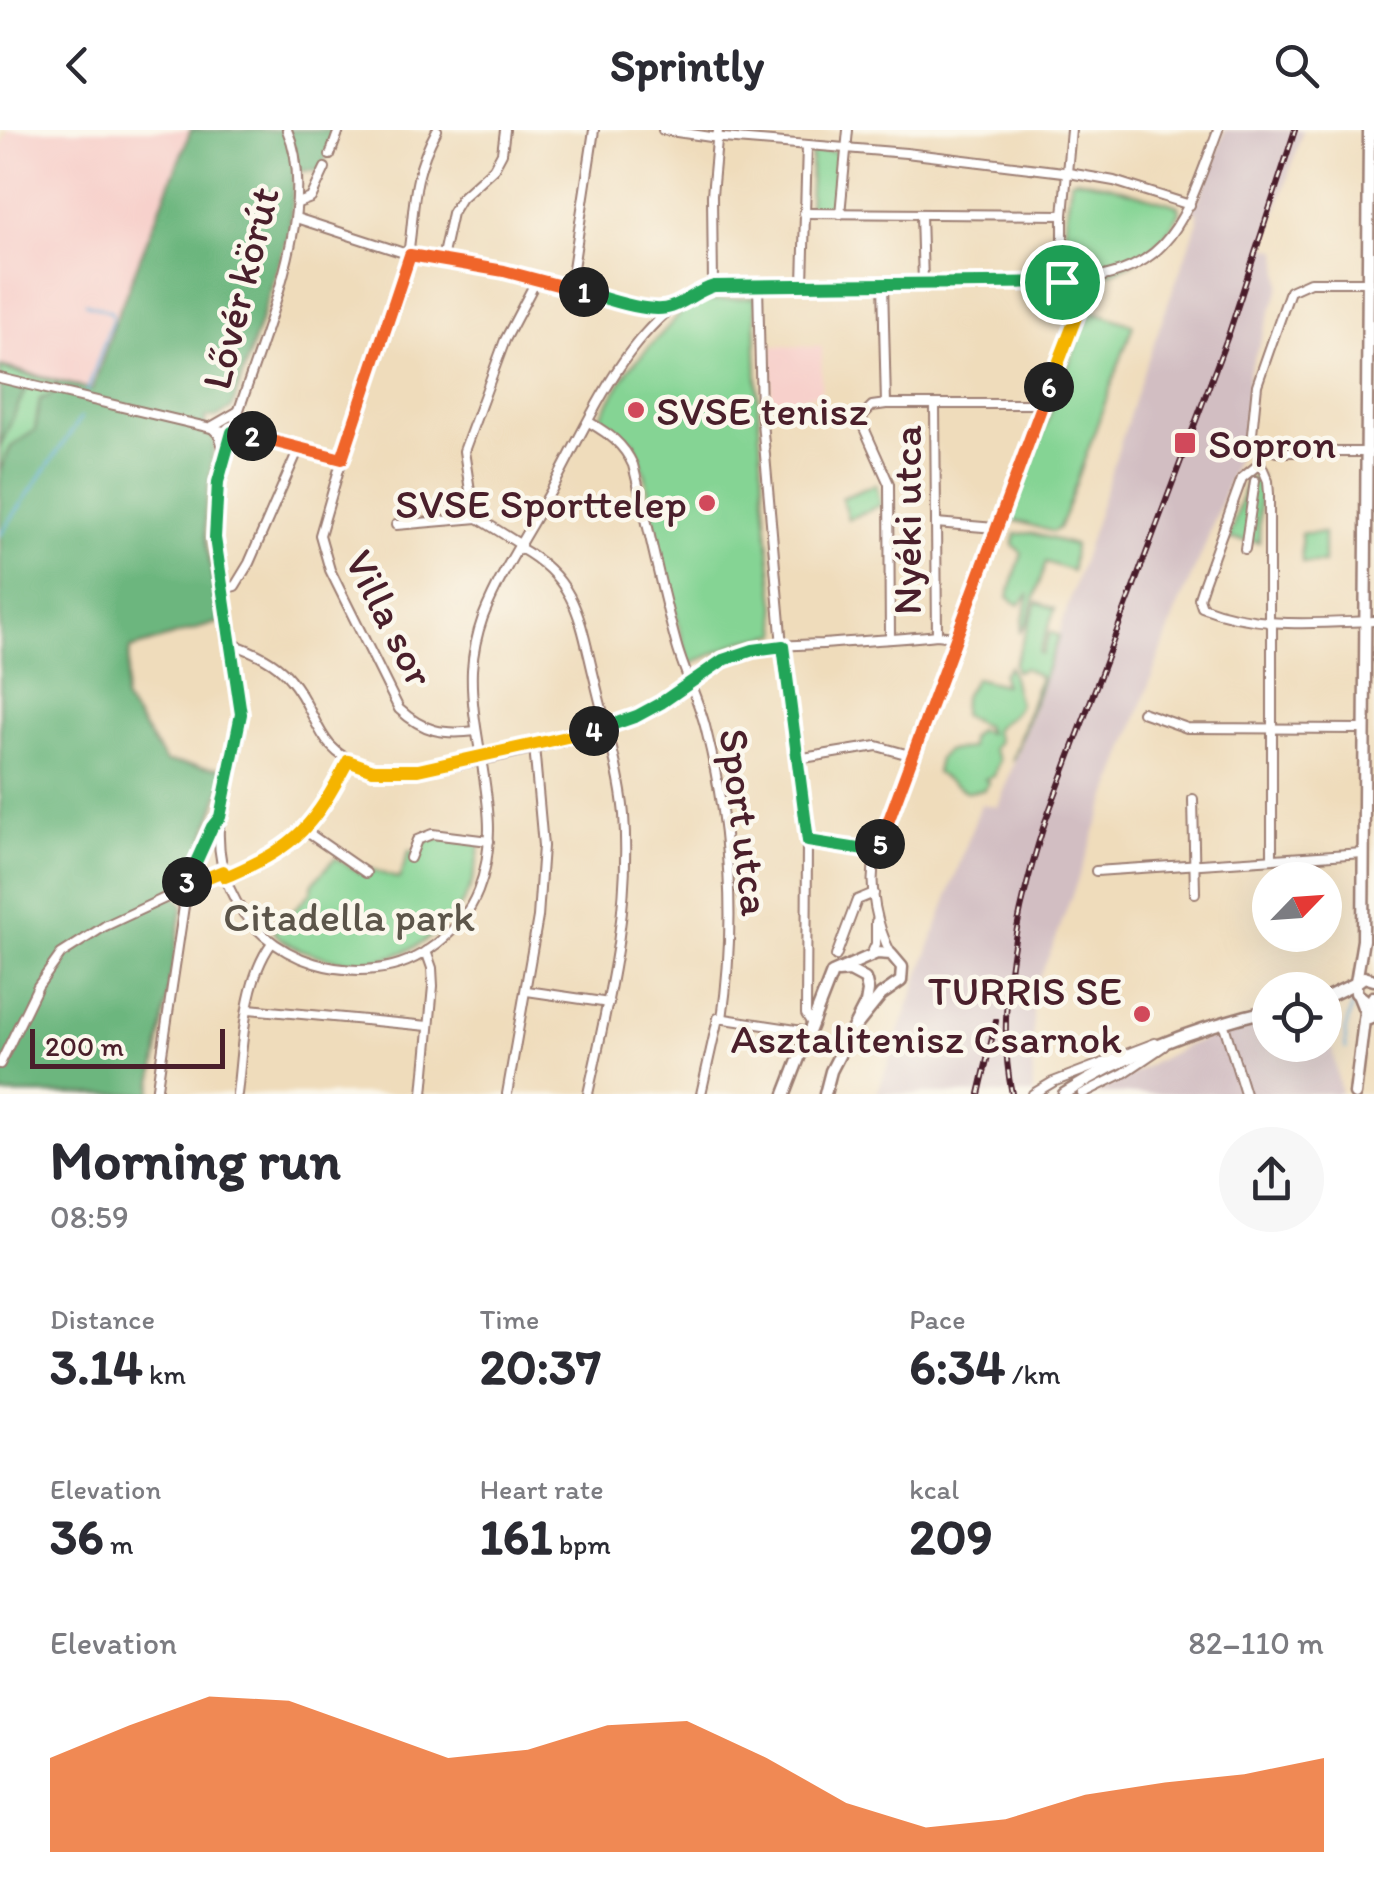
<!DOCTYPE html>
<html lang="en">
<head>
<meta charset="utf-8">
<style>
	:root { --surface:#fff; --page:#f7f7f7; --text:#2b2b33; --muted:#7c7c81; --accent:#ea580c }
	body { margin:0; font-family:Itim,sans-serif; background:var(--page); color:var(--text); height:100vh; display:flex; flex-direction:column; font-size:38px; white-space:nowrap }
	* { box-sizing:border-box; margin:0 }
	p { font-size:32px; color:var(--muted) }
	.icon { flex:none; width:55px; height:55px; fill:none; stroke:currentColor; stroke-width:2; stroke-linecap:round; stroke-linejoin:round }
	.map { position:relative; height:964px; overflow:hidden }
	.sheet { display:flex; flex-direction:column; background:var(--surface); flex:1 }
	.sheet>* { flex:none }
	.needle { width:65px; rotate:65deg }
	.controls { position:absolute; left:1252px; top:732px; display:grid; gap:20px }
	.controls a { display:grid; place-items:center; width:90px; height:90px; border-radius:50%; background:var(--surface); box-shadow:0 10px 40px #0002; font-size:50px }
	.scale { position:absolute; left:30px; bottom:25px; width:195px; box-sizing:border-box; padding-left:10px; border:5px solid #4a1f2b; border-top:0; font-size:28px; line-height:35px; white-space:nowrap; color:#4a1f2b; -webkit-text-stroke:8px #fbf7ec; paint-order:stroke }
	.pin { position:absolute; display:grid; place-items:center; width:85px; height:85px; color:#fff; margin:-42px; border:5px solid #fff; border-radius:50%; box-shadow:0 2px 10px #0007 }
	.km { position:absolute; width:50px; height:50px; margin:-25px; border-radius:50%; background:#222; color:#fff; font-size:28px; line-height:50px; text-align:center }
	.round { display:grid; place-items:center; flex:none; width:105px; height:105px; border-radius:52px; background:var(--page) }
	.overview { display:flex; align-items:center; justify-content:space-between; height:170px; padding:0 50px }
	h1 { font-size:55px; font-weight:800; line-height:75px }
	.metrics { display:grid; grid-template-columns:repeat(3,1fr); gap:15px; height:170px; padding:10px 50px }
	.metrics div { display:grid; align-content:center }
	.metrics b { font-size:50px; font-weight:800 }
	.metrics small { font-size:28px; font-weight:400 }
	.metrics p { font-size:28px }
	.chart { height:280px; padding:20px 50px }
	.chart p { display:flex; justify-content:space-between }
	.chart svg { width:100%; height:180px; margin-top:10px; fill:var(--accent); opacity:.7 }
	header { display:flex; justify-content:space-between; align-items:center; height:130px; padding:0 50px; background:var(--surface); font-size:45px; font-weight:800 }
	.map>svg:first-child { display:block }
	.built { fill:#f7d0cb }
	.industrial { fill:#d2bec2 }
	.green { fill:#85d494; stroke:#687a60; stroke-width:2.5 }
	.forest { fill:#6cb67e; stroke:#5b6a54; stroke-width:2.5 }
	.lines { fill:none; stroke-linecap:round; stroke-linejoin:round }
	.stream { stroke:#61aeda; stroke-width:2.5 }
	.street-casing { stroke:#9c7e73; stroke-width:12 }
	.secondary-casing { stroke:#9c7e73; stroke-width:15 }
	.street { stroke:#fff; stroke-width:8 }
	.secondary { stroke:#fff; stroke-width:10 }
	.rail-casing { stroke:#4a1f2b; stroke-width:6 }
	.rail { stroke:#fbf7ec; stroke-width:2.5; stroke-dasharray:8; stroke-linecap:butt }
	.split-1-casing { stroke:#fff; stroke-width:20 }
	.split-2-casing { stroke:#fff; stroke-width:20 }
	.split-3-casing { stroke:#fff; stroke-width:20 }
	.split-4-casing { stroke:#fff; stroke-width:20 }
	.split-5-casing { stroke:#fff; stroke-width:20 }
	.split-6-casing { stroke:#fff; stroke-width:20 }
	.split-7-casing { stroke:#fff; stroke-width:20 }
	.split-1 { stroke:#22a559; stroke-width:12 }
	.split-2 { stroke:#f0652b; stroke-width:12 }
	.split-3 { stroke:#22a559; stroke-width:12 }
	.split-4 { stroke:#f5b400; stroke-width:12 }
	.split-5 { stroke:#22a559; stroke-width:12 }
	.split-6 { stroke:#f0652b; stroke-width:12 }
	.split-7 { stroke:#f5b400; stroke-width:12 }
	.poi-dot { fill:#d1495b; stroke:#fbf7ec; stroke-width:4 }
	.labels { text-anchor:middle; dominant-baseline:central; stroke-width:9; stroke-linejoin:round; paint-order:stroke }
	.street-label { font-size:42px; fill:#4a1f2b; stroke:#fbf7ec }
	.poi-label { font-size:42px; fill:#4a1f2b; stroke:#fbf7ec; text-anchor:start }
	.park-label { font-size:42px; fill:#5c554a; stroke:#fbf7ec }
</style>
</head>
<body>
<header><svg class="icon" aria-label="back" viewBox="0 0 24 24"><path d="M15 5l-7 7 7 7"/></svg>Sprintly<svg class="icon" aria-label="search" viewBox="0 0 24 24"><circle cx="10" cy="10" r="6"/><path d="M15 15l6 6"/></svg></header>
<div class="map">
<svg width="1374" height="964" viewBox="0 0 1374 964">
	<rect width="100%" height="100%" fill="#fbf7ec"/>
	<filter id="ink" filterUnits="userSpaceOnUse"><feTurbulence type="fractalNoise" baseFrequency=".01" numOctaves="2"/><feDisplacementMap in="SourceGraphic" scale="20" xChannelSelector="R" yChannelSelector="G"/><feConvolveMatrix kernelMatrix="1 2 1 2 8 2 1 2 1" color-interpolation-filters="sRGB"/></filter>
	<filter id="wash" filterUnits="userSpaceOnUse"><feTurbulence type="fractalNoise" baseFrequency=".0048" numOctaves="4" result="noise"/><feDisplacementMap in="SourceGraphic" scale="40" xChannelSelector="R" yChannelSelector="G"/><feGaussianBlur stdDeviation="2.25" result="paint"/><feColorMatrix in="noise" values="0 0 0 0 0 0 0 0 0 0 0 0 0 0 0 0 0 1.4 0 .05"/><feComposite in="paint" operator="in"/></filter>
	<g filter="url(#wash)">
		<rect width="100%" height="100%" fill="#efdcbb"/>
		<!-- built -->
		<g class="built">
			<path d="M8,0h183l-75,189 -24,71 -92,-24v-217z"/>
			<path d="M772,216l50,1 -1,46 -50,11z"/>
		</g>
		<!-- industrial -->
		<g class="industrial">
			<path d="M1225,0h78l-38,117 13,3 3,34 -32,88 -7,73 -39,106 -27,60 -122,333 -15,34 -6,23v93h-156l104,-290 17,3 43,-118 103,-319 54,-149 -1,-10 -7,1 6,-13h3z"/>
			<path d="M1325,884l16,80h-247l94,-49 51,-18 31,-6v24h55z"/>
		</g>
		<!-- green -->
		<g class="green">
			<path d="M812,20l27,2 -5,57 -25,-1z"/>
			<path d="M1076,49l32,6 71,21 1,6c-20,39 -65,72 -111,64 -10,-27 -1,-67 2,-96z"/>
			<path d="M755,167c1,114 9,225 24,337l-37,7 -53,24 -28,-107 -16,-84 -11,-32 -35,-23 29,-49 63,-68z"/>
			<path d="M1089,180l44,15 -67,186 -7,17 -6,4 -43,-13z"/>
			<path d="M0,238l58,14 -8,14 -10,3 -5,31 -24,17 -11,23z"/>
			<path d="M1260,346l-1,66 -30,-3 18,-59z"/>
			<path d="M876,354l5,21 -33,14 -6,-21z"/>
			<path d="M1031,403l43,12 -2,26 -26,-9 -19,61 -7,9 9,-38 -10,11 -11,-8 14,-44 -9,-8 3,-11z"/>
			<path d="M1301,403h23v30h-22z"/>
			<path d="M1037,472l18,7 -16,44 3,1 8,-22 9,4 -47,126 28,-85 -16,-9 -9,3 -1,-7z"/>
			<path d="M1009,536l10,38c-6,15 -18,16 -25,26l4,11 -5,8 6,11 -5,16 -9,3 4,4 -6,7 -16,2 -31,-19 3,-15 7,-7 24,-3v-10l8,-8 10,3 -4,-7 -22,-11 1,-17 12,-20 29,7 -2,-11z"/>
			<path d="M427,707l53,5c-3,21 -6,42 -17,60 -28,44 -83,70 -135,56 -20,-5 -40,-11 -55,-26l38,-40 2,-9 22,-25 30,17 5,-6 29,10 10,-28 7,2 5,-12z"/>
		</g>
		<!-- forest -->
		<g class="forest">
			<path d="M191,0h145l-15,41h-27l-4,59 -58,178 -14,9 -12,1 -2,10 11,13 -10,71 1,28 14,82 -90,27 -6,50 42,63 62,7 -35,103 -4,-3 -18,22 12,14 -32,189h-151v-624l11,-23 24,-17 5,-31 10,-3 8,-14 -58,-16 92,24 24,-71z"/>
			<path d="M0,252l25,8 -25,57z"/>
		</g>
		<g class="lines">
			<!-- stream -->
			<g class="stream">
				<path d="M85,173l26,9 2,5 -26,75"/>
				<path d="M0,405l81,-117"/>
				<path d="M1346,919l-1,-18 7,-26"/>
			</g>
		</g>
	</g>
	<g filter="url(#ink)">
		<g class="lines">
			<!-- street casing -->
			<g class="street-casing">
				<g id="street">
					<path d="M287,0c41,91 -51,257 -69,354 -12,57 8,120 17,177 3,24 8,47 5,71 -5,32 -20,64 -21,96 -4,89 71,150 157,141 43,-4 86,-38 102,-78 29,-72 -9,-147 -6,-221 1,-18 5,-36 11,-53 17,-43 45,-85 68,-126 26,-48 56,-114 91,-154 21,-24 41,-42 71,-51l343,-4c115,-5 126,-56 162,-152"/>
					<path d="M437,0c-32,58 -19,92 -34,150l-61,179 -22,76 10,35 69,139c25,23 44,26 77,22"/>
					<path d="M663,0l48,7 195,16 157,19 51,9 76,24"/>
					<path d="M330,25l9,-25"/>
					<path d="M298,73l13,-5 14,-30"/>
					<path d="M804,83l259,2"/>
					<path d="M840,84l8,-84"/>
					<path d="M921,84l2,69"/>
					<path d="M296,88l114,37 94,16 117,32 48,5"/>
					<path d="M442,129l10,-46 9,-15 33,-30 8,-15 3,-23"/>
					<path d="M1063,152v-67l8,-85"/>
					<path d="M803,153l4,-138"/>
					<path d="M883,153l3,121 -14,2 -10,10 2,12 25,56 1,155"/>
					<path d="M758,155l3,125 21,236"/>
					<path d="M713,156l-1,-91 6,-65"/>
					<path d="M570,158l24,-158"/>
					<path d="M0,248l342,81"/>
					<path d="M886,274h156"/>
					<path d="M935,274l2,231"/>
					<path d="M589,292c20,12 34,21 44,43 15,59 27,120 43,178 8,30 23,57 30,87 24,95 30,192 16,289"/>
					<path d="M211,297l26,-15"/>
					<path d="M211,297l8,8 6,18"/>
					<path d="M1258,315l18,7h92"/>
					<path d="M1261,321l-9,-17 5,-49 33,-94 20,-9h58"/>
					<path d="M1259,330l9,21 1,13v129"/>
					<path d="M1258,335l-16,13 -38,105 -5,15 3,9c55,22 114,16 172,14"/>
					<path d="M936,393l59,5"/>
					<path d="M396,395l82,-7"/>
					<path d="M521,415l-43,-27 -6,-14 -8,-53 41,-111 32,-61"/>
					<path d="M520,418c58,32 60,74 75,133 10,44 25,89 29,134 7,95 -16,187 -36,279"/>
					<path d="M1245,419l10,-68"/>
					<path d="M223,459l12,-3 14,-23 50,-115"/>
					<path d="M1272,493v236"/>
					<path d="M232,514c21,7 44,17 58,35 31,36 22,70 77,89 44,16 231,-32 275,-55 33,-17 61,-48 97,-59 27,-9 56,-9 84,-10 38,-3 76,-5 114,-9l17,2"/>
					<path d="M783,516l24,195 -1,173 6,10"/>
					<path d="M1142,582l45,16 177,1"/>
					<path d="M797,629l80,-13 36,10"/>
					<path d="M1193,669l2,94"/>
					<path d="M304,700l62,43"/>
					<path d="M807,711l70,11"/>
					<path d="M410,728l7,-18 15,-6 57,7"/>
					<path d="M1096,741l267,-18"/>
					<path d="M225,747c70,-23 90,-54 124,-116"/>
					<path d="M185,754l27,-57 8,-10"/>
					<path d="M891,824c-14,-28 -23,-66 -16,-96l79,-221 135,-356"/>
					<path d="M836,826l21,-56 17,-7"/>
					<path d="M870,827l6,-13v-22"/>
					<path d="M527,861l82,12"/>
					<path d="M249,879l179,17"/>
					<path d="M1223,892l22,72"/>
					<path d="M0,934l38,-78 23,-32 44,-28 118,-55"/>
					<path d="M156,964l28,-188 -9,-12"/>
					<path d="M237,964c6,-47 6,-111 34,-150"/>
					<path d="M423,964l10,-108 -1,-18 -6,-17"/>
					<path d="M507,964l31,-177 5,-71 -9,-100"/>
					<path d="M701,964l17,-76 91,14"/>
					<path d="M1033,964l20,-12 102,-39"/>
					<path d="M1082,964l42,-21 40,-27"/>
				</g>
			</g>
			<!-- secondary casing -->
			<g class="secondary-casing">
				<g id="secondary">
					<path d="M838,842l12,-1 15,8"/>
					<path d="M1356,852l7,-42 6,-810"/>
					<path d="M1325,868l31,-15"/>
					<path d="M1364,869l-8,-6v-10l8,-6 10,3"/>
					<path d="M1369,889l4,-22"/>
					<path d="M785,964l47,-121 45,-20 14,1 11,13 -1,14 -20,14 -24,30"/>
					<path d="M825,964l6,-23 35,-68 2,-12 -2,-9"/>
					<path d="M1064,964c62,-40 134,-67 206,-84"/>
					<path d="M1355,964l10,-82 -6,-15"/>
				</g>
			</g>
			<!-- street -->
			<use href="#street" class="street"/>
			<!-- secondary -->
			<use href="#secondary" class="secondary"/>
			<!-- rail casing -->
			<g class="rail-casing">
				<g id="rail">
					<path d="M979,964l17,-73"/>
					<path d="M1012,964c-18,-84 7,-191 33,-272l184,-489 66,-203"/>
				</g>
			</g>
			<!-- rail -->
			<use href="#rail" class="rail"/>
		</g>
	</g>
	<g class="lines" filter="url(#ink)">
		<!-- split-1 casing -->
		<g class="split-1-casing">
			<path id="split-1" d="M584,162c20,6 67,23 87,15 15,-5 26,-16 43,-21l348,-4"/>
		</g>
		<!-- split-2 casing -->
		<g class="split-2-casing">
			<path id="split-2" d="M252,306l90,23 68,-204 94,16 80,21"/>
		</g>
		<!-- split-3 casing -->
		<g class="split-3-casing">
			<path id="split-3" d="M187,752l25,-55 8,-10 21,-103 -26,-176 3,-56 14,-50 20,4"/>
		</g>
		<!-- split-4 casing -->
		<g class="split-4-casing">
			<path id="split-4" d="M187,752l-5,6 41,-17 2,6 5,-2c69,-30 84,-50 118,-114l25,9h45l176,-39"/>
		</g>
		<!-- split-5 casing -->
		<g class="split-5-casing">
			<path id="split-5" d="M594,601l43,-15 24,-13 62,-43 30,-10 30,-4 25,195 69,11 3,-8"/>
		</g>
		<!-- split-6 casing -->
		<g class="split-6-casing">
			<path id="split-6" d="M880,714l169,-457"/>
		</g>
		<!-- split-7 casing -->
		<g class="split-7-casing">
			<path id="split-7" d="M1049,257l41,-106 -28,1"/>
		</g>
		<!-- split-1 -->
		<use href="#split-1" class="split-1"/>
		<!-- split-2 -->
		<use href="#split-2" class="split-2"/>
		<!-- split-3 -->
		<use href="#split-3" class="split-3"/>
		<!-- split-4 -->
		<use href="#split-4" class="split-4"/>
		<!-- split-5 -->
		<use href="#split-5" class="split-5"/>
		<!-- split-6 -->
		<use href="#split-6" class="split-6"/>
		<!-- split-7 -->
		<use href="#split-7" class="split-7"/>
	</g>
	<!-- markers -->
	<g class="poi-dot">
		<circle cx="636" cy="280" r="10"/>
		<rect x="1173" y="301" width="24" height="24" rx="5"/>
		<circle cx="707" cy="373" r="10"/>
		<circle cx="1142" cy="884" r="10"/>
	</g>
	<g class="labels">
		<!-- street labels -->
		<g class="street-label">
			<text transform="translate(240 158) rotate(-76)">Lővér körút</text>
			<text transform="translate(906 390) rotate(-90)">Nyéki utca</text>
			<text transform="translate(390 488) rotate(63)">Villa sor</text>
			<text transform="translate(745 692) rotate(83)">Sport utca</text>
		</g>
		<!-- poi labels -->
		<g class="poi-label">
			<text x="656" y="280">SVSE tenisz</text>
			<text x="1208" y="313">Sopron</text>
			<text x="687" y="373" text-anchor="end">SVSE Sporttelep</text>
			<text x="1122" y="860" text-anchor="end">TURRIS SE<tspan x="1122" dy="48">Asztalitenisz Csarnok</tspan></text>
		</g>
		<!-- park labels -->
		<g class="park-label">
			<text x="349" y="786">Citadella park</text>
		</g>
	</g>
</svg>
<div class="controls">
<a><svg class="needle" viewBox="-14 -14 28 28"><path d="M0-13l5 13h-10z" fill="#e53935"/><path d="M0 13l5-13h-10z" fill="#7c7c81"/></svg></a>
<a><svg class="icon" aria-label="locate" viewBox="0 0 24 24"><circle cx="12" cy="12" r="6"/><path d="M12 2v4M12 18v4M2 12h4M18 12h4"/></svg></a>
</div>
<div class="scale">200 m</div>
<div class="pin" style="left:1062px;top:152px;background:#1e9e55"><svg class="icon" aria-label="arrive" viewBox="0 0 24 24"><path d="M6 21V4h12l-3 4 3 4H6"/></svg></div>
<b class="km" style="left:584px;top:162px">1</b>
<b class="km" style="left:252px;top:306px">2</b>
<b class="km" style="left:187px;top:752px">3</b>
<b class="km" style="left:594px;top:601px">4</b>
<b class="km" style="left:880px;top:714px">5</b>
<b class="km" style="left:1049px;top:257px">6</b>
</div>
<section class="sheet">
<div class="overview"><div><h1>Morning run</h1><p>08:59</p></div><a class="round"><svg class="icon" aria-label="share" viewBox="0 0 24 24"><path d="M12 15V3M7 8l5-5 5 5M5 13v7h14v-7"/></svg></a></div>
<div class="metrics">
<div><p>Distance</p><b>3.14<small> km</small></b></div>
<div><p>Time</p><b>20:37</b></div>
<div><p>Pace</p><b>6:34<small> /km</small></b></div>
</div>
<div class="metrics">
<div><p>Elevation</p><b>36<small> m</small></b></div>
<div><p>Heart rate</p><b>161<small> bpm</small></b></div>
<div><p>kcal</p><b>209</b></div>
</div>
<div class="chart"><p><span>Elevation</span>82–110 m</p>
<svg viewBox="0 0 160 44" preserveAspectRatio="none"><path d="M0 44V21L10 13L20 6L30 7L40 14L50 21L60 19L70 13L80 12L90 21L100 32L110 38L120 36L130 30L140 27L150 25L160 21V44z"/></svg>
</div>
</section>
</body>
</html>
